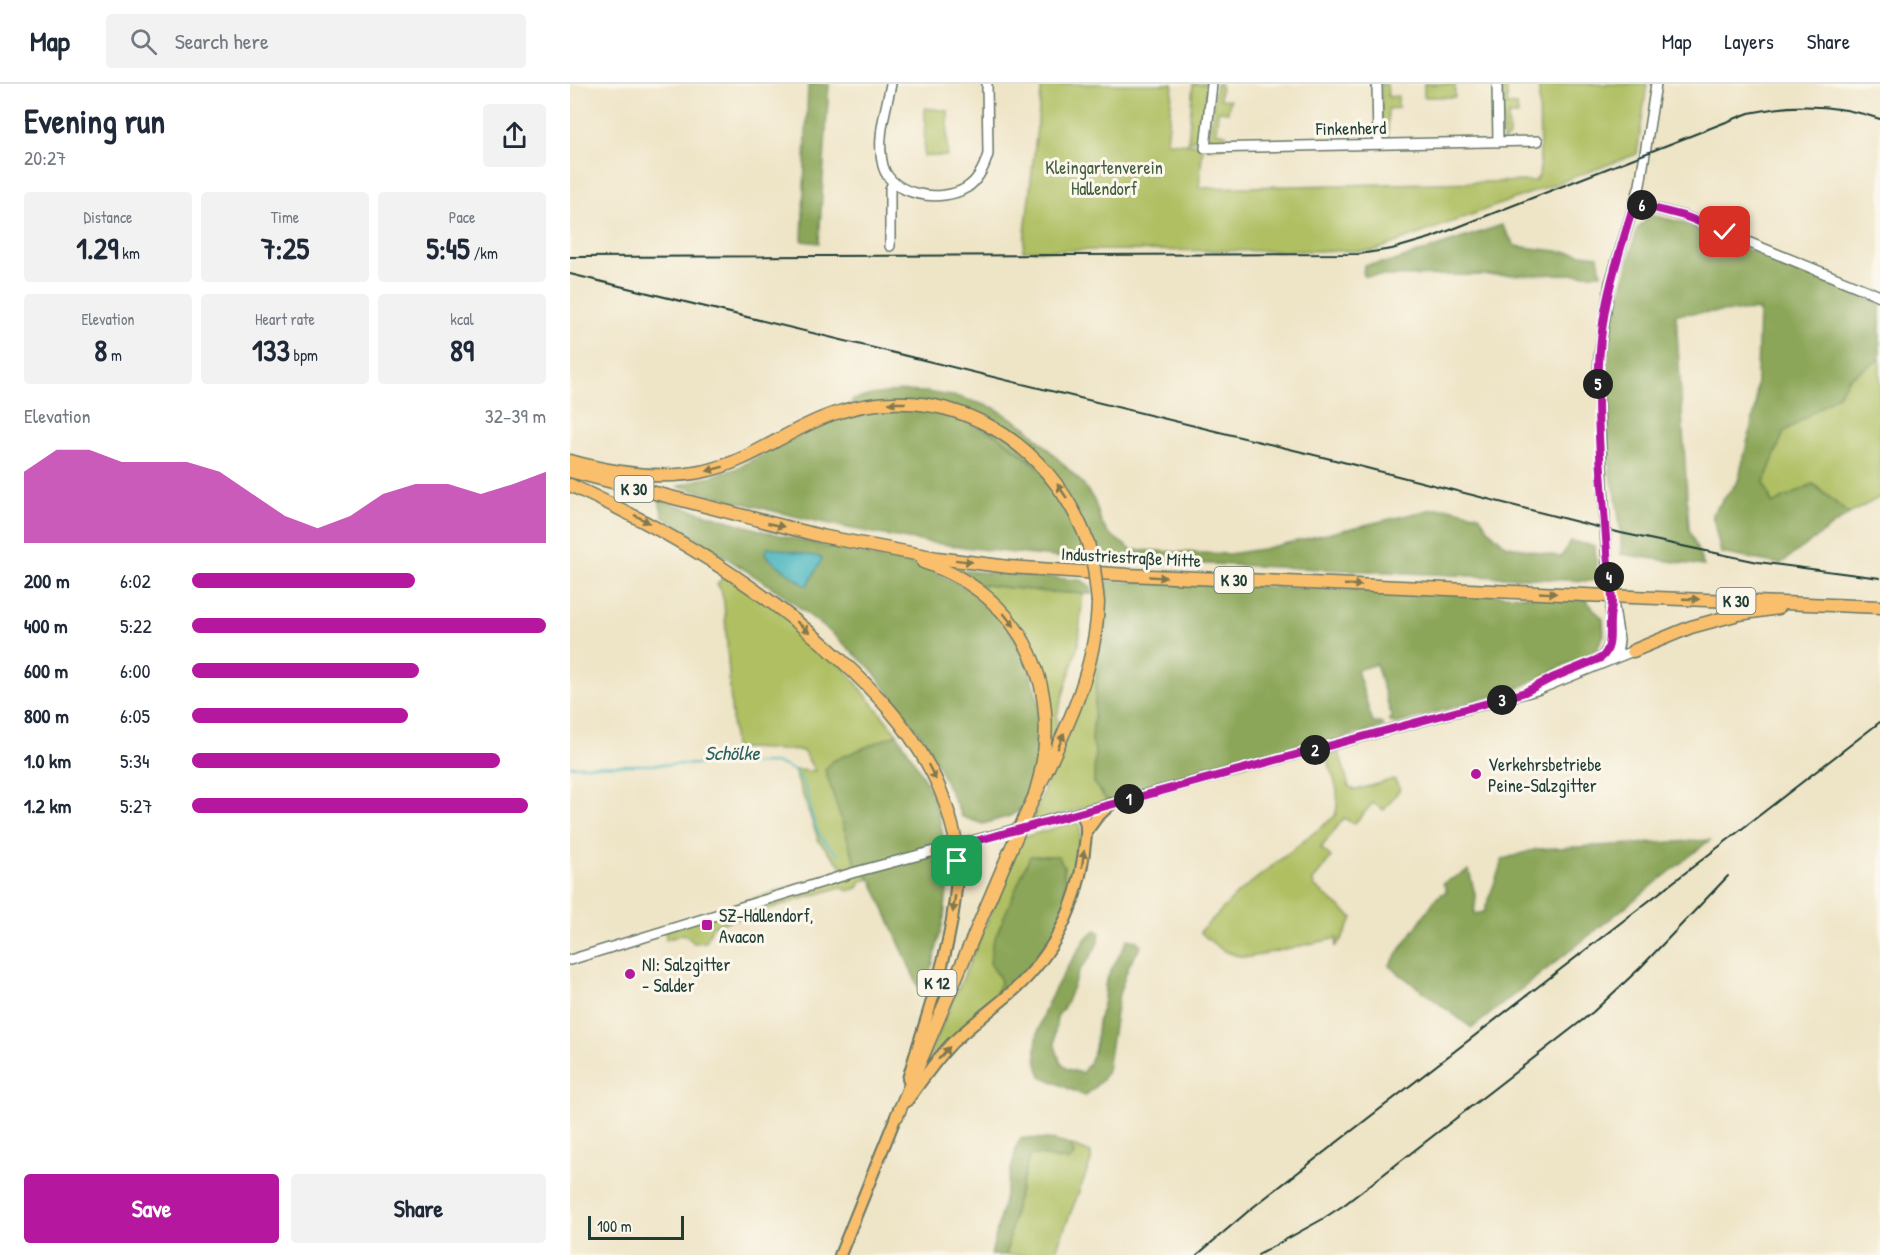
<!DOCTYPE html>
<html lang="en">
<head>
<meta charset="utf-8">
<style>
	:root { --surface:#fff; --page:#f2f2f3; --text:#1f2937; --muted:#747a83; --line:#e0e1e3; --accent:#b5179e }
	body { margin:0; font-family:"Patrick Hand",sans-serif; background:var(--page); color:var(--text); height:100vh; display:flex; flex-direction:column; font-size:22px; white-space:nowrap }
	* { box-sizing:border-box; margin:0 }
	p { font-size:20px; color:var(--muted) }
	.icon { flex:none; width:33px; height:33px; fill:none; stroke:currentColor; stroke-width:2; stroke-linecap:round; stroke-linejoin:round }
	.map { position:relative; flex:1; overflow:hidden }
	.sheet { display:flex; flex-direction:column; background:var(--surface); width:570px }
	.sheet>* { flex:none }
	.scale { position:absolute; left:18px; bottom:15px; width:96px; box-sizing:border-box; padding-left:6px; border:3px solid #1f3d34; border-top:0; font-size:16px; line-height:21px; white-space:nowrap; color:#1f3d34; -webkit-text-stroke:4px #fbf7ec; paint-order:stroke }
	.pin { position:absolute; display:grid; place-items:center; width:51px; height:51px; color:#fff; margin:-26px; border-radius:12px; box-shadow:0 3px 9px #0006 }
	.km { position:absolute; width:30px; height:30px; margin:-15px; border-radius:50%; background:#222; color:#fff; font-size:16px; line-height:30px; text-align:center }
	.round { display:grid; place-items:center; flex:none; width:63px; height:63px; border-radius:6px; background:var(--page) }
	.head { display:flex; align-items:center; justify-content:space-between; height:102px; padding:0 24px }
	h1 { font-size:33px; font-weight:800; line-height:45px }
	.figures { display:grid; grid-template-columns:repeat(3,1fr); gap:9px; height:102px; padding:6px 24px }
	.figures div { display:grid; align-content:center; border-radius:6px; background:var(--page); text-align:center }
	.figures b { font-size:30px; font-weight:800 }
	.figures small { font-size:16px; font-weight:400 }
	.figures p { font-size:16px }
	.chart { height:168px; padding:12px 24px }
	.chart p { display:flex; justify-content:space-between }
	.chart svg { width:100%; height:108px; margin-top:6px; fill:var(--accent); opacity:.7 }
	.primary-button { display:flex; gap:12px; margin-top:auto; padding:12px 24px }
	.primary-button a { flex:1; height:69px; border-radius:6px; background:var(--accent); color:#fff; font-size:24px; font-weight:800; line-height:69px; text-align:center }
	.primary-button a+a { background:var(--page); color:var(--text) }
	ul { padding:0 24px; list-style:none; font-size:20px }
	li { display:grid; grid-template-columns:96px 72px 1fr; align-items:center; height:45px }
	li i { height:15px; border-radius:8px; background:var(--accent) }
	header { display:flex; align-items:center; gap:36px; box-sizing:border-box; height:84px; padding:0 30px; background:var(--surface); border-bottom:2px solid var(--line) }
	header strong { font-size:28px }
	nav { display:flex; gap:33px; margin-inline-start:auto; font-size:21px }
	.search { width:420px; height:54px; background:var(--page); display:flex; align-items:center; gap:15px; box-sizing:border-box; padding:0 21px; border-radius:6px; color:var(--muted); font-size:22px }
	main { display:flex; flex:1; min-height:0 }
	.map>svg:first-child { display:block }
	.green { fill:#afbf62; stroke:#677e4b; stroke-width:1.5 }
	.forest { fill:#8ba658; stroke:#557246; stroke-width:1.5; fill-rule:evenodd }
	.water { fill:#47b6bf; stroke:#337a7a; stroke-width:1.5 }
	.lines { fill:none; stroke-linecap:round; stroke-linejoin:round }
	.stream { stroke:#47b6bf; stroke-width:2 }
	.minor-casing { stroke:#677767; stroke-width:12 }
	.major-casing { stroke:#677767; stroke-width:14 }
	.highway-casing { stroke:#677767; stroke-width:15 }
	.minor { stroke:#fff; stroke-width:9 }
	.major { stroke:#f9bf6c; stroke-width:10 }
	.highway { stroke:#f9bf6c; stroke-width:12 }
	.rail { stroke:#1f3d34; stroke-width:2 }
	.highway-bridge-casing { stroke:#677767; stroke-width:15; stroke-linecap:butt }
	.highway-bridge { stroke:#f9bf6c; stroke-width:12 }
	.oneway { fill:#81784d }
	.route-casing { stroke:#fff; stroke-width:12 }
	.route { stroke:#b5179e; stroke-width:8 }
	.poi-dot { fill:#b5179e; stroke:#fbf7ec; stroke-width:2 }
	.labels { text-anchor:middle; dominant-baseline:central; stroke-width:6; stroke-linejoin:round; paint-order:stroke }
	.shield { fill:#fbf7ec; stroke:#61756b; stroke-width:1.5 }
	.shield-label { font-size:16px; font-weight:bold; fill:#1f3d34 }
	.street-label { font-size:18px; fill:#1f3d34; stroke:#fbf7ec }
	.park-label { font-size:18px; fill:#435e40; stroke:#fbf7ec }
	.poi-label { font-size:18px; fill:#1f3d34; stroke:#fbf7ec; text-anchor:start }
	.water-label { font-size:20px; font-style:italic; fill:#2b615e; stroke:#fbf7ec }
</style>
</head>
<body>
<header>
<strong>Map</strong>
<div class="search"><svg class="icon" aria-label="search" viewBox="0 0 24 24"><circle cx="10" cy="10" r="6"/><path d="M15 15l6 6"/></svg>Search here</div>
<nav><a>Map</a><a>Layers</a><a>Share</a></nav>
</header>
<main>
<section class="sheet">
<div class="head"><div><h1>Evening run</h1><p>20:27</p></div><a class="round"><svg class="icon" aria-label="share" viewBox="0 0 24 24"><path d="M12 15V3M7 8l5-5 5 5M5 13v7h14v-7"/></svg></a></div>
<div class="figures">
<div><p>Distance</p><b>1.29<small> km</small></b></div>
<div><p>Time</p><b>7:25</b></div>
<div><p>Pace</p><b>5:45<small> /km</small></b></div>
</div>
<div class="figures">
<div><p>Elevation</p><b>8<small> m</small></b></div>
<div><p>Heart rate</p><b>133<small> bpm</small></b></div>
<div><p>kcal</p><b>89</b></div>
</div>
<div class="chart"><p><span>Elevation</span>32–39 m</p>
<svg viewBox="0 0 160 44" preserveAspectRatio="none"><path d="M0 44V15L10 6L20 6L30 11L40 11L50 11L60 15L70 24L80 33L90 38L100 33L110 24L120 20L130 20L140 24L150 20L160 15V44z"/></svg>
</div>
<ul>
<li><b>200 m</b>6:02<i style="width:63%"></i></li>
<li><b>400 m</b>5:22<i style="width:100%"></i></li>
<li><b>600 m</b>6:00<i style="width:64%"></i></li>
<li><b>800 m</b>6:05<i style="width:61%"></i></li>
<li><b>1.0 km</b>5:34<i style="width:87%"></i></li>
<li><b>1.2 km</b>5:27<i style="width:95%"></i></li>
</ul>
<div class="primary-button"><a>Save</a><a>Share</a></div>
</section>
<div class="map">
<svg width="1310" height="1171" viewBox="0 0 1310 1171">
	<rect width="100%" height="100%" fill="#fbf7ec"/>
	<filter id="ink" filterUnits="userSpaceOnUse"><feTurbulence type="fractalNoise" baseFrequency=".0167" numOctaves="2"/><feDisplacementMap in="SourceGraphic" scale="12" xChannelSelector="R" yChannelSelector="G"/><feConvolveMatrix kernelMatrix="1 2 1 2 8 2 1 2 1" color-interpolation-filters="sRGB"/></filter>
	<filter id="wash" filterUnits="userSpaceOnUse"><feTurbulence type="fractalNoise" baseFrequency=".008" numOctaves="4" result="noise"/><feDisplacementMap in="SourceGraphic" scale="24" xChannelSelector="R" yChannelSelector="G"/><feGaussianBlur stdDeviation="1.35" result="paint"/><feColorMatrix in="noise" values="0 0 0 0 0 0 0 0 0 0 0 0 0 0 0 0 0 1.4 0 .05"/><feComposite in="paint" operator="in"/></filter>
	<g filter="url(#wash)">
		<rect width="100%" height="100%" fill="#eee4c6"/>
		<!-- green -->
		<g class="green">
			<path d="M472,0h131l-6,58 36,3 -4,43 336,-7 4,-5 1,-10 -1,-82h108l-10,70 -264,97 -350,-1z"/>
			<path d="M623,0h14l-5,53 -14,5z"/>
			<path d="M646,0h5l-1,15 10,1 -2,12 -10,-1 -2,21 10,2 -2,13 -16,1z"/>
			<path d="M811,0h6l1,13 10,-1v12l-10,1v29h10v6h-16z"/>
			<rect x="854" y="0" width="31" height="13"/>
			<path d="M932,0h5v21h10l1,10h-10l1,22 -6,5z"/>
			<path d="M355,24l23,3 -1,45h-23z"/>
			<path d="M1310,275v138l-31,17 -36,-30 -41,20 -8,-22 19,-50 55,-37 11,-17z"/>
			<path d="M155,491l45,27 76,68 51,64 -64,27 23,104 15,14 -10,2 -3,7 -10,3 -7,-4 -128,39 -7,16 -12,1 -10,-9 -18,6 -1,-14 180,-56 -26,-29 -25,-71 21,1 -12,-20 -56,-3 -13,1 -10,-147 -3,-12 -4,-6z"/>
			<path d="M406,500l71,8 36,1 -5,52 -21,70v17l-11,33v-82z"/>
			<path d="M526,572l1,21 -5,64 3,9 -1,33 13,18 -76,22z"/>
			<path d="M769,668l10,35 7,3 38,-11 6,10 -16,21 -11,-7 -19,21 -10,-6 -23,30 10,9 -18,24 1,5 39,32 -10,19 -8,10 2,-9 -87,19c-21,0 -35,-11 -50,-25l37,-38 98,-78c7,-23 -2,-39 -9,-60z"/>
			<path d="M502,739h6l3,3 -4,37 -8,41 -5,-23v-15l-74,97 11,17 -8,21 -68,68v-4l73,-168 20,-49 6,-11z"/>
			<path d="M501,1061l20,8v8l-37,94h-48l9,-47 15,-53h11l16,5 17,-6z"/>
		</g>
		<!-- forest -->
		<g class="forest">
			<path d="M238,0h21l-10,159 -17,-2z"/>
			<path d="M1081,131l30,7 199,82v55l-31,19 -11,17 -54,37 -20,50 8,22 41,-20 36,30 -69,50 -59,-11 -9,-39 26,-33 18,-75 3,-96 -83,4 13,215 15,37 -83,-12v-19l-5,-40 -6,-21 -2,-130 29,-115z"/>
			<path d="M932,141l13,21 83,10 3,18 -238,2 1,-11 27,-3z"/>
			<path d="M330,307l26,1 33,5 36,11 32,20 56,56 11,16 8,24 6,9 24,17 97,4 33,-5 171,-40 16,-1 30,7 9,14 17,16 56,12 10,-16 24,5 2,32 -7,3 -493,-22 -37,-78 -100,-72 -109,-4 1,-5 19,-5z"/>
			<path d="M311,324l44,1 36,10 37,17 42,33 37,56 10,35c-64,-6 -128,-12 -191,-23 -74,-12 -146,-32 -218,-51l57,-17 91,-48z"/>
			<path d="M89,416l104,31 91,22 69,13 51,26 31,31 22,38 12,42 2,42 -7,38 -11,25 -13,8 -27,8 -21,-7 -34,-72 -56,-75 -39,-36 -55,-43 -115,-74zM198,463l52,10 2,2 -18,26 -38,-29 -1,-4z"/>
			<path d="M384,486l127,10 9,6 3,8 -46,-2 -71,-8z"/>
			<path d="M537,497l477,17 19,21 1,16 -8,15 -82,40 -118,34 -6,-2 -1,-3 3,-1 -16,-54 -19,6 16,53h9l1,3 -3,2 -273,73 -13,-18 1,-33 -3,-9 5,-64 -1,-21 5,-22z"/>
			<path d="M327,650c20,30 43,67 46,104l-10,8 3,18 8,8 4,9 -4,36 -11,46 -12,30 -50,-114 -15,-14 -31,-95 7,-9z"/>
			<path d="M1140,756l-238,188 -83,-62 47,-68 11,-7 -4,-8 26,-13 7,28 -2,16 10,-2 19,-53 34,-10z"/>
			<path d="M460,772h28l6,10v15l5,23 -23,46 -49,52 -4,-1 8,-21 -11,-17 2,-18z"/>
			<path d="M526,846l4,3 -2,9 -6,12 -13,17 -13,33 -9,13 -2,15v14l5,15 7,8 15,4 6,-8 7,-16 3,-27 6,-22 1,-15 4,-11 19,-35 9,2 4,5 -12,19 -10,29 -12,77 -5,9 -17,16 -44,-20c-20,-44 23,-104 46,-139z"/>
			<path d="M451,1054l27,1 23,6 3,9 -4,7 -29,-6h-11l-15,53 -9,47h-15l26,-110z"/>
		</g>
		<!-- water -->
		<path class="water" d="M198,463l52,10 2,2c-4,9 -10,17 -14,26h-3l-34,-25 -6,-8z"/>
		<g class="lines">
			<!-- stream -->
			<path class="stream" d="M0,682l205,-3c41,8 28,43 44,71 5,8 14,15 20,21"/>
		</g>
	</g>
	<g filter="url(#ink)">
		<g class="lines">
			<!-- minor casing -->
			<g class="minor-casing">
				<g id="minor">
					<path d="M321,0c-5,26 -15,55 -8,82 8,30 59,37 83,22 12,-7 18,-20 22,-34l-1,-70"/>
					<path d="M642,0l-7,64 333,-7"/>
					<path d="M807,0l1,60"/>
					<path d="M927,0l1,58"/>
					<path d="M1064,119l50,13 196,80"/>
					<path d="M320,162v-57l3,-6"/>
					<path d="M1040,575l8,-11 1,-8 -12,-77 -9,-173 1,-34 11,-73 30,-98 16,-101"/>
					<path d="M1025,577c21,-9 14,-35 16,-54"/>
					<path d="M0,876l282,-87 685,-183 96,-39"/>
				</g>
			</g>
			<!-- major casing -->
			<g class="major-casing">
				<g id="major">
					<path d="M516,748l11,-15 14,-13"/>
					<path d="M366,768l14,4 8,5"/>
					<path d="M338,995c22,-76 53,-152 49,-233"/>
					<path d="M337,1017c14,-20 28,-40 45,-58 19,-18 40,-34 60,-51 41,-36 65,-85 72,-140 1,-12 6,-29 -4,-39"/>
					<path d="M270,1171l59,-146"/>
				</g>
			</g>
			<!-- highway casing -->
			<g class="highway-casing">
				<g id="highway">
					<path d="M0,377c43,12 90,20 135,10 47,-10 83,-42 128,-57 109,-38 216,23 255,129"/>
					<path d="M0,387l251,65 116,22 72,9 119,8 456,20"/>
					<path d="M0,401c99,45 191,101 271,175 33,31 65,64 87,105 14,24 23,53 29,81"/>
					<path d="M353,478c103,34 144,131 112,232"/>
					<path d="M1062,513l248,10"/>
					<path d="M1063,567l58,-24 48,-13 39,-6"/>
					<path d="M458,726c31,-67 68,-133 70,-208"/>
					<path d="M327,1032l113,-265"/>
				</g>
			</g>
			<!-- minor -->
			<use href="#minor" class="minor"/>
			<!-- major -->
			<use href="#major" class="major"/>
			<!-- highway -->
			<use href="#highway" class="highway"/>
			<!-- rail -->
			<g class="rail">
				<path d="M0,173l789,-3 33,-5 38,-11 319,-125c44,-10 88,-9 131,6"/>
				<path d="M0,190l773,188 278,71 137,29 122,16"/>
				<path d="M627,1171l55,-47 628,-486"/>
				<path d="M688,1171l63,-35 23,-15 249,-193 47,-44 88,-92"/>
			</g>
			<!-- highway-bridge casing -->
			<g class="highway-bridge-casing">
				<g id="highway-bridge">
					<path d="M518,459l6,25 4,34"/>
					<path d="M1014,511l48,2"/>
					<path d="M440,767l18,-41"/>
				</g>
			</g>
			<!-- highway-bridge -->
			<use href="#highway-bridge" class="highway-bridge"/>
		</g>
		<!-- one-way arrows -->
		<defs><path id="oneway-solid" d="M-6-.8H1V-3.2L6.5 0L1 3.2V.8H-6Z" transform="scale(1.5)"/></defs>
		<g class="oneway">
			<use href="#oneway-solid" transform="translate(327 319) rotate(180)"/>
			<use href="#oneway-solid" transform="translate(145 385) rotate(165)"/>
			<use href="#oneway-solid" transform="translate(492 407) rotate(-124)"/>
			<use href="#oneway-solid" transform="translate(72 435) rotate(27)"/>
			<use href="#oneway-solid" transform="translate(206 441) rotate(14)"/>
			<use href="#oneway-solid" transform="translate(394 477) rotate(7)"/>
			<use href="#oneway-solid" transform="translate(588 493) rotate(3)"/>
			<use href="#oneway-solid" transform="translate(783 501) rotate(2)"/>
			<use href="#oneway-solid" transform="translate(978 509) rotate(3)"/>
			<use href="#oneway-solid" transform="translate(1121 515) rotate(2)"/>
			<use href="#oneway-solid" transform="translate(439 536) rotate(51)"/>
			<use href="#oneway-solid" transform="translate(233 543) rotate(40)"/>
			<use href="#oneway-solid" transform="translate(491 657) rotate(-67)"/>
			<use href="#oneway-solid" transform="translate(362 688) rotate(63)"/>
			<use href="#oneway-solid" transform="translate(513 775) rotate(-82)"/>
			<use href="#oneway-solid" transform="translate(384 820) rotate(98)"/>
			<use href="#oneway-solid" transform="translate(374 969) rotate(-48)"/>
		</g>
	</g>
	<g class="lines" filter="url(#ink)">
		<!-- route casing -->
		<g class="route-casing">
			<path id="route" d="M387,777v-15l553,-149 15,-5 27,-14 49,-20c12,-10 8,-24 9,-38 0,-6 2,-12 2,-18 0,-17 -4,-34 -5,-50 -5,-76 -15,-154 -4,-229 6,-42 20,-80 31,-120l50,13 41,16"/>
		</g>
		<!-- route -->
		<use href="#route" class="route"/>
	</g>
	<!-- markers -->
	<g class="poi-dot">
		<circle cx="906" cy="690" r="6"/>
		<rect x="131" y="835" width="12" height="12" rx="3"/>
		<circle cx="60" cy="890" r="6"/>
	</g>
	<g class="labels">
		<!-- shield labels -->
		<g class="shield">
			<rect x="44.5" y="392" width="39" height="26" rx="4.5"/>
			<rect x="644.5" y="483" width="39" height="26" rx="4.5"/>
			<rect x="1146.5" y="504" width="39" height="26" rx="4.5"/>
			<rect x="347.5" y="886" width="39" height="26" rx="4.5"/>
		</g>
		<g class="shield-label">
			<text x="64" y="405">K 30</text>
			<text x="664" y="496">K 30</text>
			<text x="1166" y="517">K 30</text>
			<text x="367" y="899">K 12</text>
		</g>
		<!-- street labels -->
		<g class="street-label">
			<text transform="translate(781 44) rotate(-1)">Finkenherd</text>
			<text transform="translate(561 473) rotate(3)">Industriestraße Mitte</text>
		</g>
		<!-- park labels -->
		<g class="park-label">
			<text x="534" y="83">Kleingartenverein<tspan x="534" dy="21">Hallendorf</tspan></text>
		</g>
		<!-- poi labels -->
		<g class="poi-label">
			<text x="918" y="680">Verkehrsbetriebe<tspan x="918" dy="21">Peine-Salzgitter</tspan></text>
			<text x="149" y="831">SZ-Hallendorf,<tspan x="149" dy="21">Avacon</tspan></text>
			<text x="72" y="880">NI: Salzgitter<tspan x="72" dy="21">- Salder</tspan></text>
		</g>
		<!-- water labels -->
		<g class="water-label">
			<text x="162" y="668">Schölke</text>
		</g>
	</g>
</svg>
<div class="scale">100 m</div>
<div class="pin" style="left:387px;top:777px;background:#1e9e55"><svg class="icon" aria-label="arrive" viewBox="0 0 24 24"><path d="M6 21V4h12l-3 4 3 4H6"/></svg></div>
<div class="pin" style="left:1155px;top:148px;background:#d93025"><svg class="icon" aria-label="check" viewBox="0 0 24 24"><path d="M5 12l5 5 9-10"/></svg></div>
<b class="km" style="left:559px;top:715px">1</b>
<b class="km" style="left:745px;top:666px">2</b>
<b class="km" style="left:932px;top:616px">3</b>
<b class="km" style="left:1039px;top:493px">4</b>
<b class="km" style="left:1028px;top:300px">5</b>
<b class="km" style="left:1072px;top:121px">6</b>
</div>
</main>
</body>
</html>
